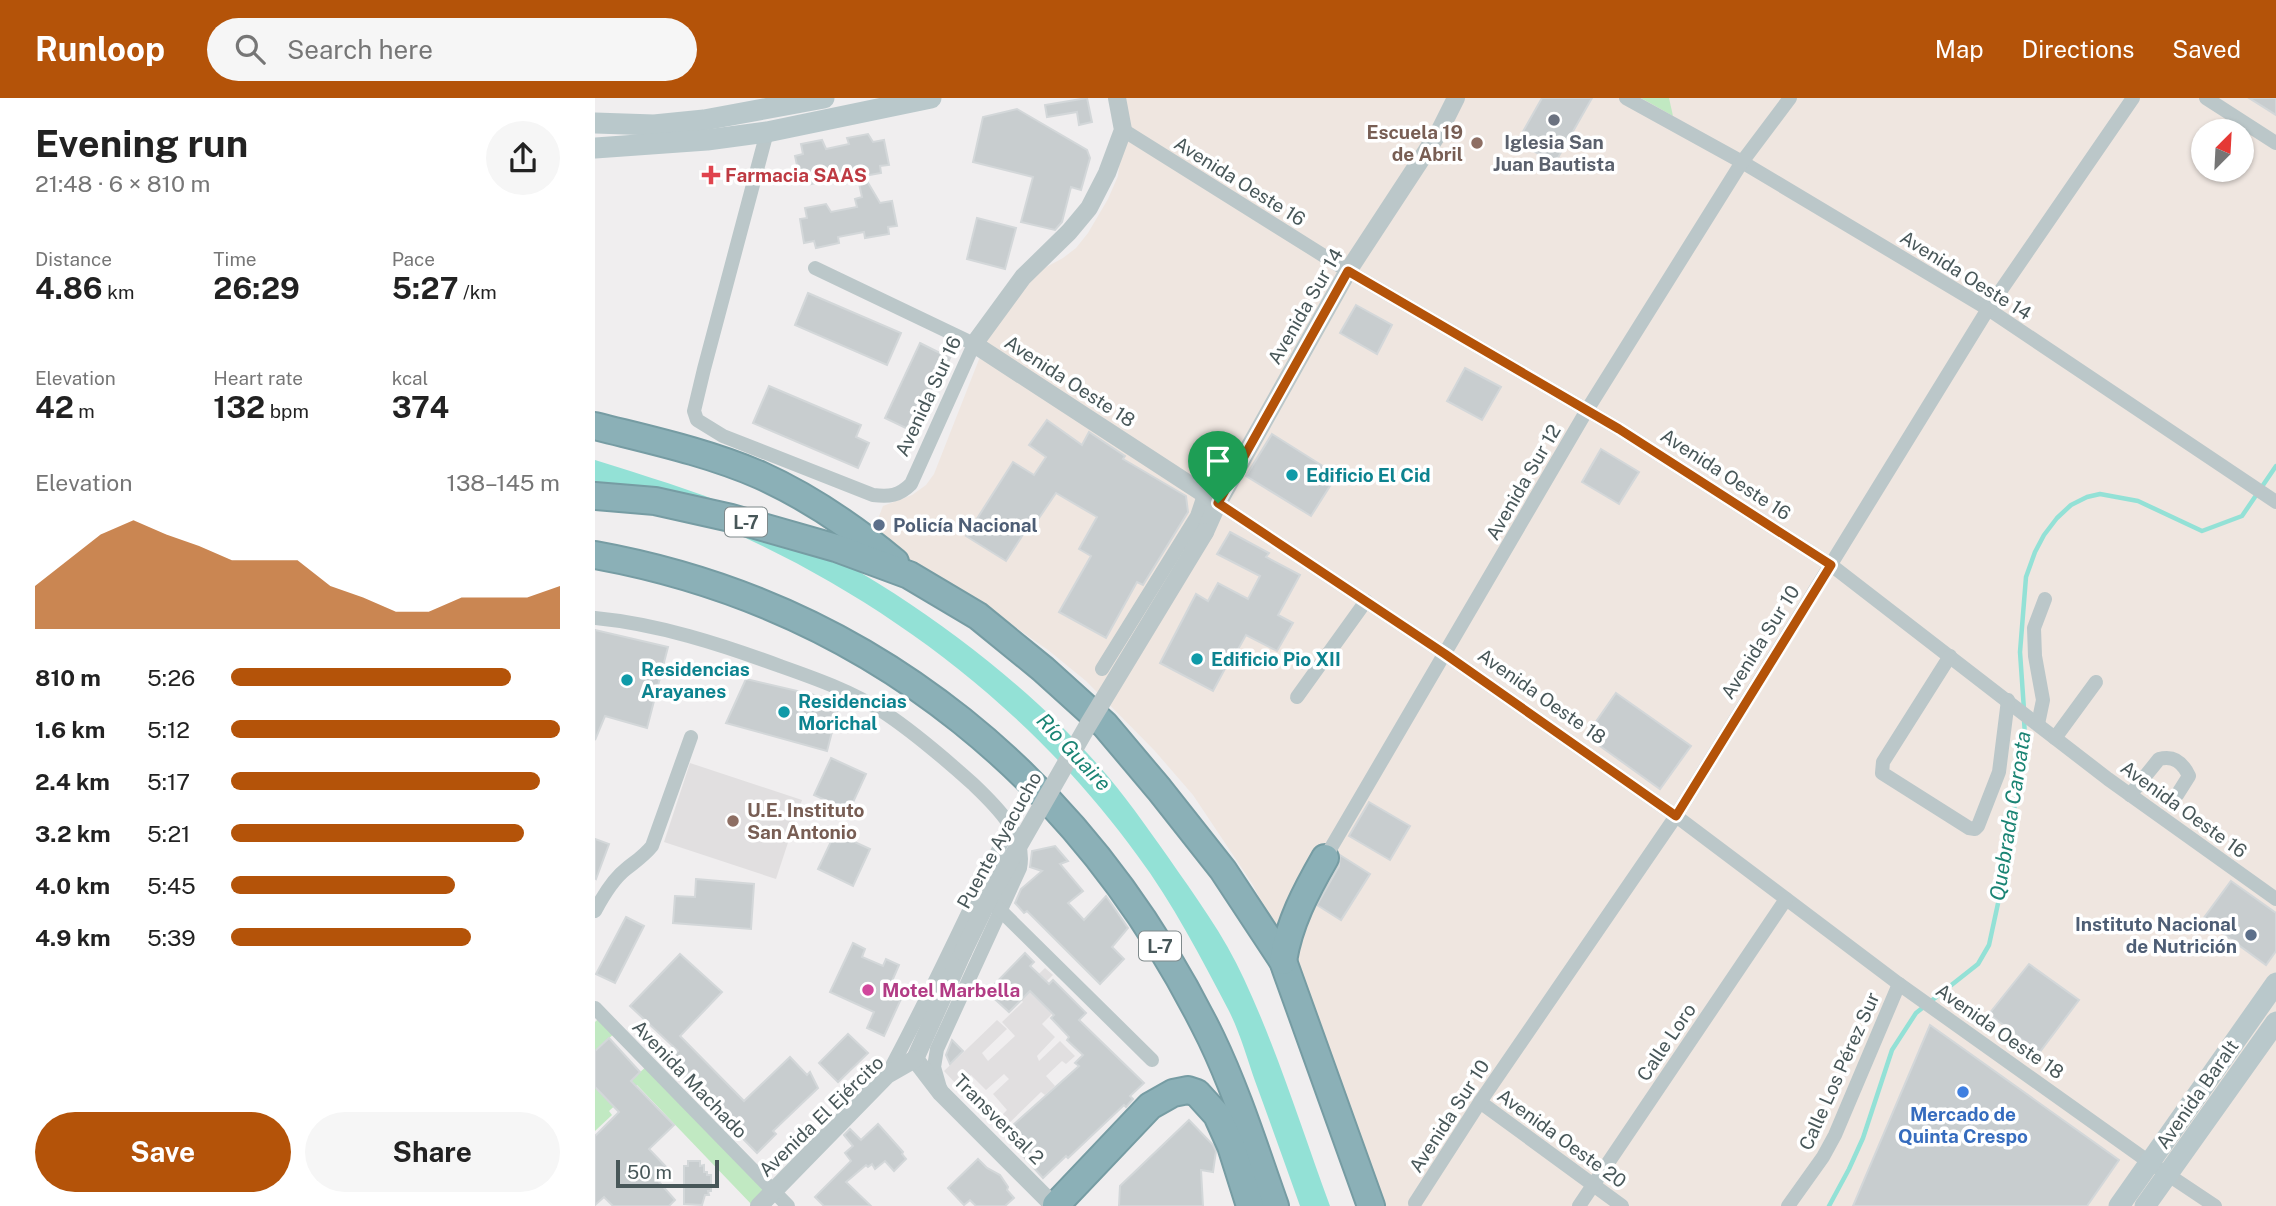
<!DOCTYPE html>
<html lang="en">
<head>
<meta charset="utf-8">
<style>
	:root { --surface:#fff; --page:#f6f6f6; --text:#222; --muted:#767676; --accent:#b45309 }
	body { margin:0; font-family:"Public Sans",sans-serif; background:var(--page); color:var(--text); height:100vh; display:flex; flex-direction:column; font-size:26px; white-space:nowrap }
	* { box-sizing:border-box; margin:0 }
	p { font-size:23px; color:var(--muted) }
	.icon { flex:none; width:38px; height:38px; fill:none; stroke:currentColor; stroke-width:2; stroke-linecap:round; stroke-linejoin:round }
	.map { position:relative; flex:1; overflow:hidden }
	.side { display:flex; flex-direction:column; background:var(--surface); width:595px }
	.side>* { flex:none }
	.needle { width:46px; rotate:24deg }
	.controls { position:absolute; left:1596px; top:21px; display:grid; gap:14px }
	.controls a { display:grid; place-items:center; width:63px; height:63px; border-radius:50%; background:var(--surface); box-shadow:0 2px 5px #0004; font-size:35px }
	.scale { position:absolute; left:21px; bottom:18px; width:103px; box-sizing:border-box; padding-left:7px; border:4px solid #485759; border-top:0; font-size:19px; line-height:24px; white-space:nowrap; color:#485759; -webkit-text-stroke:5px #fff; paint-order:stroke }
	.pin { position:absolute; display:grid; place-items:center; width:60px; height:60px; color:#fff; margin:-72px -30px; border-radius:50% 50% 50% 0; rotate:-45deg; box-shadow:0 0 7px #0007 }
	.pin .icon { rotate:45deg }
	.round { display:grid; place-items:center; flex:none; width:74px; height:74px; border-radius:37px; background:var(--page) }
	.headline { display:flex; align-items:center; justify-content:space-between; height:119px; padding:0 35px }
	h1 { font-size:38px; font-weight:700; line-height:52px }
	.metrics { display:grid; grid-template-columns:repeat(3,1fr); gap:10px; height:119px; padding:7px 35px }
	.metrics div { display:grid; align-content:center }
	.metrics b { font-size:30px; font-weight:700 }
	.metrics small { font-size:19px; font-weight:400 }
	.metrics p { font-size:19px }
	.chart { height:196px; padding:14px 35px }
	.chart p { display:flex; justify-content:space-between }
	.chart svg { width:100%; height:126px; margin-top:7px; fill:var(--accent); opacity:.7 }
	.cta { display:flex; gap:14px; margin-top:auto; padding:14px 35px }
	.cta a { flex:1; height:80px; border-radius:42px; background:var(--accent); color:#fff; font-size:28px; font-weight:700; line-height:80px; text-align:center }
	.cta a+a { background:var(--page); color:var(--text) }
	ul { padding:0 35px; list-style:none; font-size:23px }
	li { display:grid; grid-template-columns:112px 84px 1fr; align-items:center; height:52px }
	li i { height:18px; border-radius:9px; background:var(--accent) }
	header { display:flex; align-items:center; gap:42px; box-sizing:border-box; height:98px; padding:0 35px; background:var(--accent); color:#fff }
	header strong { font-size:33px }
	nav { display:flex; gap:38px; margin-inline-start:auto; font-size:24px }
	.search { width:490px; height:63px; background:var(--page); display:flex; align-items:center; gap:18px; box-sizing:border-box; padding:0 24px; border-radius:38px; color:var(--muted); font-size:26px }
	main { display:flex; flex:1; min-height:0 }
	.map>svg:first-child { display:block }
	.commercial { fill:#efe6e0; fill-rule:evenodd }
	.education { fill:#e1dfe0 }
	.green { fill:#c1e9c2 }
	.water { fill:#93e1d6 }
	.lines { fill:none; stroke-linecap:round; stroke-linejoin:round }
	.stream { stroke:#93e1d6; stroke-width:4.5 }
	.building { fill:#c8cdcf; stroke:#d3d7d9; stroke-width:2 }
	.motorway-casing { stroke:#769ca3; stroke-width:30 }
	.minor { stroke:#bbc7c9; stroke-width:14 }
	.tertiary { stroke:#bbc7c9; stroke-width:18 }
	.secondary { stroke:#b9c8cb; stroke-width:21 }
	.motorway { stroke:#8bb0b7; stroke-width:26 }
	.tertiary-bridge { stroke:#bbc7c9; stroke-width:18 }
	.route-casing { stroke:#fff; stroke-width:14 }
	.route { stroke:#b45309; stroke-width:9 }
	.worship-dot { fill:#6b7280; stroke:#fff; stroke-width:2.5 }
	.education-dot { fill:#8d6e63; stroke:#fff; stroke-width:2.5 }
	.health-dot { fill:#e0444e; stroke:#fff; stroke-width:2.5 }
	.culture-dot { fill:#0f9aa8; stroke:#fff; stroke-width:2.5 }
	.service-dot { fill:#5c6f8a; stroke:#fff; stroke-width:2.5 }
	.hotel-dot { fill:#d1479c; stroke:#fff; stroke-width:2.5 }
	.shop-dot { fill:#3f7fe0; stroke:#fff; stroke-width:2.5 }
	.labels { text-anchor:middle; dominant-baseline:central; stroke-width:7; stroke-linejoin:round; paint-order:stroke }
	.shield { fill:#fff; stroke:#7f898b; stroke-width:2 }
	.shield-label { font-size:18px; font-weight:bold; fill:#485759 }
	.education-label { font-size:19px; font-weight:bold; fill:#785e54; stroke:#fff; text-anchor:end }
	.worship-label { font-size:19px; font-weight:bold; fill:#5b616d; stroke:#fff }
	.health-label { font-size:19px; font-weight:bold; fill:#be3a42; stroke:#fff; text-anchor:start }
	.street-label { font-size:19px; fill:#485759; stroke:#fff }
	.culture-label { font-size:19px; font-weight:bold; fill:#0d838f; stroke:#fff; text-anchor:start }
	.service-label { font-size:19px; font-weight:bold; fill:#4e5e75; stroke:#fff; text-anchor:start }
	.hotel-label { font-size:19px; font-weight:bold; fill:#b23c85; stroke:#fff; text-anchor:start }
	.shop-label { font-size:19px; font-weight:bold; fill:#366cbe; stroke:#fff }
	.water-label { font-size:21px; font-style:italic; fill:#1a8474; stroke:#fff }
</style>
</head>
<body>
<header>
<strong>Runloop</strong>
<div class="search"><svg class="icon" aria-label="search" viewBox="0 0 24 24"><circle cx="10" cy="10" r="6"/><path d="M15 15l6 6"/></svg>Search here</div>
<nav><a>Map</a><a>Directions</a><a>Saved</a></nav>
</header>
<main>
<section class="side">
<div class="headline"><div><h1>Evening run</h1><p>21:48 · 6 × 810 m</p></div><a class="round"><svg class="icon" aria-label="share" viewBox="0 0 24 24"><path d="M12 15V3M7 8l5-5 5 5M5 13v7h14v-7"/></svg></a></div>
<div class="metrics">
<div><p>Distance</p><b>4.86<small> km</small></b></div>
<div><p>Time</p><b>26:29</b></div>
<div><p>Pace</p><b>5:27<small> /km</small></b></div>
</div>
<div class="metrics">
<div><p>Elevation</p><b>42<small> m</small></b></div>
<div><p>Heart rate</p><b>132<small> bpm</small></b></div>
<div><p>kcal</p><b>374</b></div>
</div>
<div class="chart"><p><span>Elevation</span>138–145 m</p>
<svg viewBox="0 0 160 44" preserveAspectRatio="none"><path d="M0 44V29L10 20L20 11L30 6L40 11L50 15L60 20L70 20L80 20L90 29L100 33L110 38L120 38L130 33L140 33L150 33L160 29V44z"/></svg>
</div>
<ul>
<li><b>810 m</b>5:26<i style="width:85%"></i></li>
<li><b>1.6 km</b>5:12<i style="width:100%"></i></li>
<li><b>2.4 km</b>5:17<i style="width:94%"></i></li>
<li><b>3.2 km</b>5:21<i style="width:89%"></i></li>
<li><b>4.0 km</b>5:45<i style="width:68%"></i></li>
<li><b>4.9 km</b>5:39<i style="width:73%"></i></li>
</ul>
<div class="cta"><a>Save</a><a>Share</a></div>
</section>
<div class="map">
<svg width="1681" height="1108" viewBox="0 0 1681 1108">
	<rect width="100%" height="100%" fill="#f0eeef"/>
	<!-- commercial -->
	<path class="commercial" d="M531,0h1150v1108h-892l-50,-143 -37,-87 -44,-91 -60,-90 -39,-45 -68,-69 -38,-31 -66,-46 -114,-60 15,-38 29,-11 14,-10 8,-11 53,-135 37,-60 39,-21 13,-10 12,-15 20,-34 10,-23zM1608,33h39v39h-39z"/>
	<!-- education -->
	<g class="education">
		<path d="M95,665l112,37 -26,79 -112,-37z"/>
		<path d="M450,870l8,7 -20,20 19,19 -10,10 13,13 -18,19 2,5 21,-20 15,15 -9,8 -4,-3 -16,15 9,10 -10,9 -4,-3 -37,36 -8,-7 11,-11 -14,-16 16,-15 -5,-5 -18,16 -15,-15 -13,11 -14,-15 53,-51 10,9 -25,24 6,8 27,-25 -13,-14 21,-20 -6,-7z"/>
	</g>
	<!-- green -->
	<g class="green">
		<path d="M1046,0h28l4,18z"/>
		<path d="M7,917l15,16 -22,20v-29z"/>
		<path d="M55,965l123,129 -20,14 -116,-121 -28,26 3,4 -17,16v-44l14,14z"/>
	</g>
	<!-- water -->
	<path class="water" d="M0,362c53,17 106,32 156,55 124,56 257,148 347,250 26,29 48,61 70,92 27,39 56,78 76,122 34,73 58,151 86,227h-30c-15,-42 -30,-84 -45,-125 -8,-23 -15,-48 -26,-70 -28,-53 -56,-108 -92,-156 -131,-181 -329,-311 -542,-374z"/>
	<g class="lines">
		<!-- stream -->
		<g class="stream">
			<path d="M1429,612l-4,-58 6,-75 9,-25 9,-17 13,-17 14,-13 16,-8 13,-3 38,7 64,30 40,-15 34,-50"/>
			<path d="M1234,1108l20,-37 14,-31 29,-88 24,-37 62,-49 11,-19 16,-74 20,-134 -1,-18"/>
		</g>
	</g>
	<!-- building -->
	<g class="building">
		<path d="M492,0l5,24 -13,3 -2,-13 -30,5 -2,-12z"/>
		<path d="M947,0h50l-37,65 -38,-21z"/>
		<path d="M1654,0h27v17z"/>
		<path d="M422,11l70,41 3,8 -9,32 -10,-3 -9,35 -7,8 -34,-8 12,-45 -60,-15 10,-45z"/>
		<path d="M273,36l5,8 11,-2 5,25 -9,1 1,7 -17,3 16,27 12,-2 5,25 -9,1 1,7 -24,4 -1,-6 -26,5 1,6 -23,5 -2,-7 -10,2 -4,-24 7,-1 -2,-10 21,-4 5,8 26,-5 -2,-8 7,-2 -6,-27 -22,5 1,4 -24,5 -1,-7 -10,2 -5,-23 8,-2 -2,-10 21,-4 4,9 23,-5 -2,-6z"/>
		<path d="M382,120l39,10 -11,41 -38,-10z"/>
		<path d="M213,195l93,40 -14,32 -92,-40z"/>
		<path d="M761,207l36,20 -15,29 -37,-21z"/>
		<path d="M325,245l30,15 -36,74 -29,-14z"/>
		<path d="M870,270l36,19 -19,33 -35,-19z"/>
		<path d="M174,288l92,39 -5,12 13,6 -11,25 -105,-45z"/>
		<path d="M452,322l35,25 7,-13 36,24 -2,3 63,37 2,16 -45,73 -6,-3 -31,56 -47,-26 32,-56 -12,-7 18,-32 -41,-24 -17,25 -4,-2 -29,45 -40,-25 47,-74 21,13 12,-18 -17,-12z"/>
		<path d="M677,336l65,41 -26,41 -65,-40z"/>
		<path d="M1006,351l38,23 -20,32 -37,-22z"/>
		<path d="M635,434l39,21 -3,4 34,18 -22,40 15,8 -16,28 -31,-16 -10,18 -2,-1 -21,39 -53,-28 36,-69 12,7 10,-18 30,16 12,-23 -43,-22z"/>
		<path d="M0,532l73,17 -21,81 -42,-12 -10,24z"/>
		<path d="M151,581l94,22 -13,50 -101,-28z"/>
		<path d="M1021,595l75,53 -31,43 -74,-53z"/>
		<path d="M236,660l35,16 -17,37 -35,-16z"/>
		<path d="M774,704l41,24 -20,34 -41,-24z"/>
		<path d="M240,735l35,16 -17,37 -35,-17z"/>
		<path d="M0,741l14,5 -13,35 -1,-1z"/>
		<path d="M460,748l13,15 -8,3 23,27 -15,12 16,17 22,-24 22,32 -16,19 12,12 -24,25 -73,-73 -3,2 -9,-10 6,-14 21,-18 -12,-4 2,-16z"/>
		<path d="M745,757l30,19 -29,46 -24,-15 22,-39z"/>
		<path d="M101,781l58,5 -3,45 -78,-6 2,-27 20,1z"/>
		<path d="M1636,783l45,32v38l-10,14 -63,-46z"/>
		<path d="M31,819l18,9 -29,57 -19,-9z"/>
		<path d="M258,845l12,6 -3,8 21,9 3,-7 13,6 -7,16 14,7 -22,48 -17,-8 7,-16 -44,-20z"/>
		<path d="M430,855l9,9 -4,4 19,18 4,-4 33,33 -7,7 65,63 -14,13 3,3 -7,8 -2,-2 -56,53 -2,-2 -23,22 -40,-44 76,-68 -4,-3 8,-8 -16,-15 2,-3 -18,-19 3,-3 -24,-24 -21,21 -22,-20z"/>
		<path d="M85,856l42,38 -42,44 64,65 46,-44 17,18 3,-3 8,16 -45,43 3,3 -19,19 -90,-92 11,-10 -48,-45z"/>
		<path d="M1434,866l50,36 -40,53 -50,-39z"/>
		<path d="M1335,927l189,135 -32,46h-234z"/>
		<path d="M253,936l20,19 -30,29 -19,-19z"/>
		<path d="M14,940l31,34 -9,9 43,44 -25,24 22,23 -12,10 16,18 -6,6h-56l-9,-9 -9,8v-69l24,-24 -24,-25v-36z"/>
		<path d="M357,942l11,11 -13,13 -4,-9z"/>
		<path d="M594,1022l24,25 3,6 -3,21 -12,-2 2,36h-84l1,-20z"/>
		<path d="M283,1026l25,28 -1,2 4,5 -12,12 -9,-10 -10,8 -3,-5 -4,3 -2,-2 -20,17 25,24h-47l-9,-9 36,-36 -6,-8 8,-7 -9,-11 6,-6 11,11z"/>
		<path d="M383,1061l9,9 13,7 8,12 -1,3 7,8 -9,8h-29l-6,-6 -6,5 -16,-17z"/>
		<path d="M93,1063h12v5l4,-1v7h3v3h4v16h-3l1,4h-4l-3,10 -18,-1v-38h4z"/>
	</g>
	<g class="lines">
		<!-- motorway casing -->
		<g class="motorway-casing">
			<g id="motorway">
				<path d="M0,328c55,14 112,26 165,49 49,22 94,53 135,87"/>
				<path d="M0,398l60,5 76,17 105,30 73,27 69,41 65,53 62,56 54,64 64,81 60,91 88,245"/>
				<path d="M0,457c281,51 492,230 616,483 26,54 44,112 64,168"/>
				<path d="M688,863c6,-38 23,-70 42,-103"/>
				<path d="M461,1107l94,-99 23,-13 15,-3 9,3 20,22 14,31 19,60"/>
			</g>
		</g>
		<!-- minor -->
		<g class="minor">
			<path d="M1031,0l116,64 246,147 288,193"/>
			<path d="M1611,0l70,45"/>
			<path d="M528,32l225,141 271,158 212,136 277,214 168,120"/>
			<path d="M172,34l-63,237 -10,42 3,9 26,16 150,59c16,2 26,1 38,-11l63,-140 -159,-76"/>
			<path d="M623,405l227,151 231,162 223,168 250,178 66,44"/>
			<path d="M0,520c63,6 125,26 185,48 34,12 71,25 102,45 32,21 62,47 91,73 22,21 54,51 47,84l-83,181 -3,18 6,21"/>
			<path d="M1355,558l-67,106 -1,11 87,55 6,1 3,-3 21,-54 9,-72"/>
			<path d="M507,571l95,-153 8,-24"/>
			<path d="M702,599l69,-96"/>
			<path d="M1443,626l5,-24 -8,-44 -1,-28 11,-29"/>
			<path d="M1460,640l41,-56"/>
			<path d="M1535,697l29,-36c15,-4 24,4 30,17l-12,19"/>
			<path d="M730,760l262,-448 155,-248 48,-64"/>
			<path d="M400,807l157,155"/>
			<path d="M0,813c8,-15 18,-32 31,-42 10,-8 18,-13 26,-23l39,-109"/>
			<path d="M0,910l193,198"/>
			<path d="M292,977c44,-81 82,-166 123,-249"/>
			<path d="M885,1004l142,104"/>
			<path d="M820,1105l65,-101 196,-286 312,-507 145,-211"/>
			<path d="M984,1108l207,-307"/>
			<path d="M1193,1108l35,-49 12,-22 64,-151"/>
		</g>
		<!-- tertiary -->
		<g class="tertiary">
			<path d="M522,0l6,32 -16,43 -18,35 -20,24 -46,45 -49,67 244,159"/>
			<path d="M610,434l13,-29 130,-232 91,-139 17,-34"/>
			<path d="M320,961l26,34 113,113"/>
			<path d="M320,961l48,-107"/>
			<path d="M164,1108l128,-131 28,-16"/>
		</g>
		<!-- secondary -->
		<g class="secondary">
			<path d="M0,25l59,2 50,-5 120,-22"/>
			<path d="M0,50l112,-8 60,-8 164,-34"/>
			<path d="M1524,1108l157,-223"/>
			<path d="M1550,1108l131,-184"/>
		</g>
		<!-- motorway -->
		<use href="#motorway" class="motorway"/>
		<!-- tertiary-bridge -->
		<path class="tertiary-bridge" d="M368,854l27,-56 98,-171 117,-193"/>
	</g>
	<g class="lines">
		<!-- route casing -->
		<g class="route-casing">
			<path id="route" d="M753,173l271,158 212,136 -155,251 -231,-162 -227,-151z"/>
		</g>
		<!-- route -->
		<use href="#route" class="route"/>
	</g>
	<!-- markers -->
	<circle class="worship-dot" cx="959" cy="22" r="7"/>
	<g class="education-dot">
		<circle cx="882" cy="45" r="7"/>
		<circle cx="138" cy="723" r="7"/>
	</g>
	<path class="health-dot" d="M112.5 66.5h7v7h7v7h-7v7h-7v-7h-7v-7h7z"/>
	<g class="culture-dot">
		<circle cx="697" cy="377" r="7"/>
		<circle cx="602" cy="561" r="7"/>
		<circle cx="32" cy="582" r="7"/>
		<circle cx="189" cy="614" r="7"/>
	</g>
	<g class="service-dot">
		<circle cx="284" cy="427" r="7"/>
		<circle cx="1656" cy="837" r="7"/>
	</g>
	<circle class="hotel-dot" cx="273" cy="892" r="7"/>
	<circle class="shop-dot" cx="1368" cy="994" r="7"/>
	<g class="labels">
		<!-- shield labels -->
		<g class="shield">
			<rect x="130" y="409.5" width="42" height="29" rx="5"/>
			<rect x="544" y="833.5" width="42" height="29" rx="5"/>
		</g>
		<g class="shield-label">
			<text x="151" y="424">L-7</text>
			<text x="565" y="848">L-7</text>
		</g>
		<!-- education labels -->
		<g class="education-label">
			<text x="868" y="34">Escuela 19<tspan x="868" dy="22">de Abril</tspan></text>
			<text x="152" y="712" text-anchor="start">U.E. Instituto<tspan x="152" dy="22">San Antonio</tspan></text>
		</g>
		<!-- worship labels -->
		<g class="worship-label">
			<text x="959" y="44">Iglesia San<tspan x="959" dy="22">Juan Bautista</tspan></text>
		</g>
		<!-- health labels -->
		<g class="health-label">
			<text x="130" y="77">Farmacia SAAS</text>
		</g>
		<!-- street labels -->
		<g class="street-label">
			<text transform="translate(645 83) rotate(32)">Avenida Oeste 16</text>
			<text transform="translate(1371 177) rotate(32)">Avenida Oeste 14</text>
			<text transform="translate(710 208) rotate(-60)">Avenida Sur 14</text>
			<text transform="translate(475 283) rotate(33)">Avenida Oeste 18</text>
			<text transform="translate(333 298) rotate(-65)">Avenida Sur 16</text>
			<text transform="translate(1131 376) rotate(33)">Avenida Oeste 16</text>
			<text transform="translate(928 384) rotate(-60)">Avenida Sur 12</text>
			<text transform="translate(1165 544) rotate(-58)">Avenida Sur 10</text>
			<text transform="translate(947 598) rotate(35)">Avenida Oeste 18</text>
			<text transform="translate(1589 711) rotate(36)">Avenida Oeste 16</text>
			<text transform="translate(404 742) rotate(-61)">Puente Ayacucho</text>
			<text transform="translate(1405 933) rotate(35)">Avenida Oeste 18</text>
			<text transform="translate(1071 944) rotate(-56)">Calle Loro</text>
			<text transform="translate(1244 973) rotate(-66)">Calle Los Pérez Sur</text>
			<text transform="translate(95 981) rotate(46)">Avenida Machado</text>
			<text transform="translate(1602 996) rotate(-55)">Avenida Baralt</text>
			<text transform="translate(226 1018) rotate(-44)">Avenida El Ejército</text>
			<text transform="translate(854 1018) rotate(-57)">Avenida Sur 10</text>
			<text transform="translate(404 1021) rotate(45)">Transversal 2</text>
			<text transform="translate(967 1040) rotate(36)">Avenida Oeste 20</text>
		</g>
		<!-- culture labels -->
		<g class="culture-label">
			<text x="711" y="377">Edificio El Cid</text>
			<text x="616" y="561">Edificio Pio XII</text>
			<text x="46" y="571">Residencias<tspan x="46" dy="22">Arayanes</tspan></text>
			<text x="203" y="603">Residencias<tspan x="203" dy="22">Morichal</tspan></text>
		</g>
		<!-- service labels -->
		<g class="service-label">
			<text x="298" y="427">Policía Nacional</text>
			<text x="1642" y="826" text-anchor="end">Instituto Nacional<tspan x="1642" dy="22">de Nutrición</tspan></text>
		</g>
		<!-- hotel labels -->
		<g class="hotel-label">
			<text x="287" y="892">Motel Marbella</text>
		</g>
		<!-- shop labels -->
		<g class="shop-label">
			<text x="1368" y="1016">Mercado de<tspan x="1368" dy="22">Quinta Crespo</tspan></text>
		</g>
		<!-- water labels -->
		<g class="water-label">
			<text transform="translate(479 654) rotate(47)">Río Guaire</text>
			<text transform="translate(1415 718) rotate(-81)">Quebrada Caroata</text>
		</g>
	</g>
</svg>
<div class="controls">
<a><svg class="needle" viewBox="-14 -14 28 28"><path d="M0-13l5 13h-10z" fill="#e53935"/><path d="M0 13l5-13h-10z" fill="#767676"/></svg></a>
</div>
<div class="scale">50 m</div>
<div class="pin" style="left:623px;top:405px;background:#1e9e55"><svg class="icon" aria-label="arrive" viewBox="0 0 24 24"><path d="M6 21V4h12l-3 4 3 4H6"/></svg></div>
</div>
</main>
</body>
</html>
